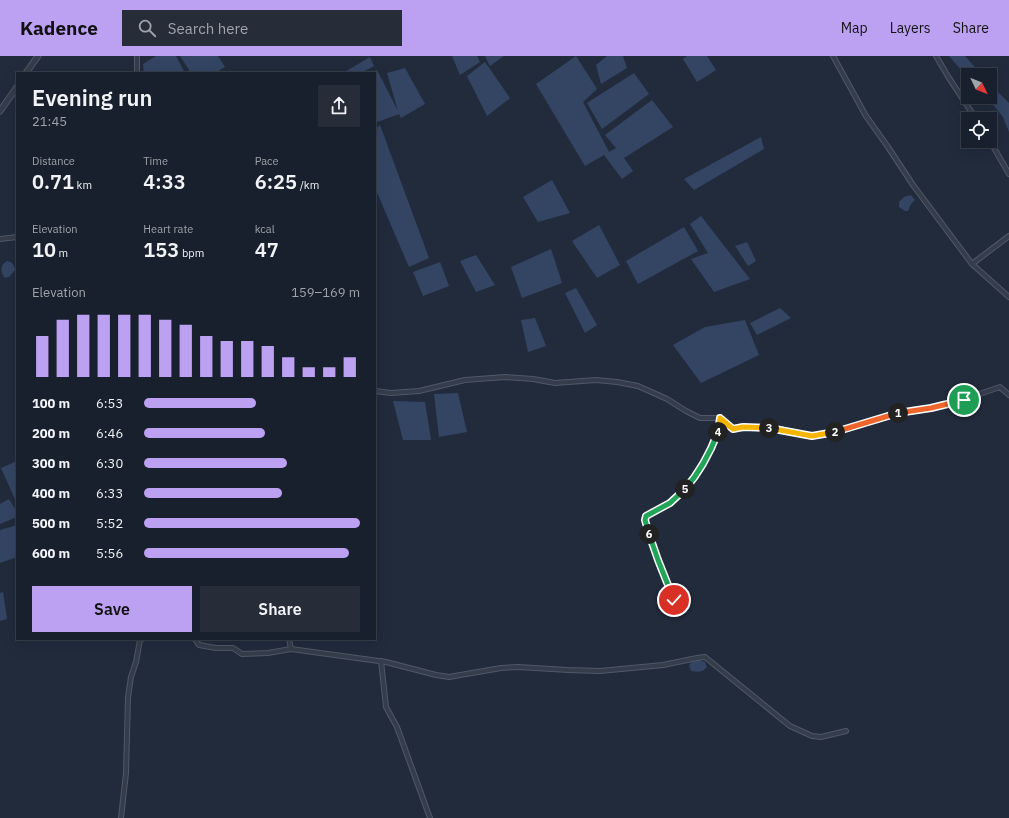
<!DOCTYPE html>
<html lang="en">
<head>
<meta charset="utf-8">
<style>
	:root { --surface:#19202d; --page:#262d39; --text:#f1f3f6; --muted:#9fa3aa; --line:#373e49; --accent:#bca0f2 }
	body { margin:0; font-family:"IBM Plex Sans",sans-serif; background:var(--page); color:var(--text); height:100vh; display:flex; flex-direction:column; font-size:15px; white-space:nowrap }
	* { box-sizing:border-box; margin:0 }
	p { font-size:13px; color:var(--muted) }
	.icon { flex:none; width:22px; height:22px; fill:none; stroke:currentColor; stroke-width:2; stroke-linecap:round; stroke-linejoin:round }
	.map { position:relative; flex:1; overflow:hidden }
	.details { position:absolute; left:16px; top:16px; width:360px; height:568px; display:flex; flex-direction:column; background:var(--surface); border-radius:0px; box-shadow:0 4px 16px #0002,0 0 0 1px var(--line) }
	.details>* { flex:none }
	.needle { width:26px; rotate:133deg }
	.buttons { position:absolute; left:961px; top:12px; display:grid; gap:8px }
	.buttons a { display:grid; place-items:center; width:36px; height:36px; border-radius:0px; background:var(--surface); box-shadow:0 4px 16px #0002,0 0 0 1px var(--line); font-size:20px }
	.pin { position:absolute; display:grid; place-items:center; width:34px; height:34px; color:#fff; margin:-17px; border:2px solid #fff; border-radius:50%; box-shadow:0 1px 4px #0007 }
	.km { position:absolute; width:20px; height:20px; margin:-10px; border-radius:50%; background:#222; color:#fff; font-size:11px; line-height:20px; text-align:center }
	.round { display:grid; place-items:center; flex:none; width:42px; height:42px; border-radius:0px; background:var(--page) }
	.summary { display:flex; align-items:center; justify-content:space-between; height:68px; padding:0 16px }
	h1 { font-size:22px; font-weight:600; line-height:30px }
	.stats { display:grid; grid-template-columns:repeat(3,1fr); gap:6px; height:68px; padding:4px 16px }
	.stats div { display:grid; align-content:center }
	.stats b { font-size:20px; font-weight:600 }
	.stats small { font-size:11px; font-weight:400 }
	.stats p { font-size:11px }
	.chart { height:112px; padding:8px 16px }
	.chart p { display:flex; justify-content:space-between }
	.chart svg { width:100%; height:72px; margin-top:4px; stroke:var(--accent); stroke-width:6 }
	.button { display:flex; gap:8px; margin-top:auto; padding:8px 16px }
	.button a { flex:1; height:46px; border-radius:0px; background:var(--accent); color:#111; font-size:16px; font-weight:600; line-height:46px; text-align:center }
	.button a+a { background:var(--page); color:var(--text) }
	ul { padding:0 16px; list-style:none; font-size:13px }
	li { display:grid; grid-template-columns:64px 48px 1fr; align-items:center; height:30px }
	li i { height:10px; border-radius:5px; background:var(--accent) }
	header { display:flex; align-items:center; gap:24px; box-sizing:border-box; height:56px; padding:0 20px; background:var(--accent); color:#111 }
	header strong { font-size:19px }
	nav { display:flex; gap:22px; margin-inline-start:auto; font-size:14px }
	.search { width:280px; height:36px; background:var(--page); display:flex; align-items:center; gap:10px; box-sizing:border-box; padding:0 14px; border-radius:0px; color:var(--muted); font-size:15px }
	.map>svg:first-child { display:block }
	.water { fill:#344564 }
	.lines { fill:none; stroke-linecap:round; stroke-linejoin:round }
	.minor-casing { stroke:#505867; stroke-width:6 }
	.tertiary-casing { stroke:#505867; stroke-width:7 }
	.minor { stroke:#353d4c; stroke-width:4 }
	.tertiary { stroke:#353d4c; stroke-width:5 }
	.split-1-casing { stroke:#fff; stroke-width:8 }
	.split-2-casing { stroke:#fff; stroke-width:8 }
	.split-3-casing { stroke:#fff; stroke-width:8 }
	.split-4-casing { stroke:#fff; stroke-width:8 }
	.split-5-casing { stroke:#fff; stroke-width:8 }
	.split-6-casing { stroke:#fff; stroke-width:8 }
	.split-7-casing { stroke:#fff; stroke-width:8 }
	.split-1 { stroke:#f0652b; stroke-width:5 }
	.split-2 { stroke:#f0652b; stroke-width:5 }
	.split-3 { stroke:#f5b400; stroke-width:5 }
	.split-4 { stroke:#f5b400; stroke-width:5 }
	.split-5 { stroke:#22a559; stroke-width:5 }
	.split-6 { stroke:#22a559; stroke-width:5 }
	.split-7 { stroke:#22a559; stroke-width:5 }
</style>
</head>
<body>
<header>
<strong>Kadence</strong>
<div class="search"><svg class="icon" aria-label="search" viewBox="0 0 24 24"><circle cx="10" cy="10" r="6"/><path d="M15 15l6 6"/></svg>Search here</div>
<nav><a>Map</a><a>Layers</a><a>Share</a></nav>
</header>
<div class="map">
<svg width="1009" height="762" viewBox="0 0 1009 762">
	<rect width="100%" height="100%" fill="#212b3c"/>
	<!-- water -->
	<g class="water">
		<path d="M156,0h20l9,17h-41l-1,-9z"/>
		<path d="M180,0h38l7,11 -10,6h-24z"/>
		<path d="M452,0h25l3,6 -20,13z"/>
		<path d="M485,0h19l-14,10z"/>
		<path d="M576,0l21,33 -14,13 26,50 7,-4 -11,-13 47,-35 21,27 -49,31 9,13 -11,8 -18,-24 -19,11 -49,-82z"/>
		<path d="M607,0h16l4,12 -26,16 -5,-19z"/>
		<path d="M687,0h20l9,14 -19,12 -14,-23z"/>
		<path d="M949,0h16l17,19h-14v3z"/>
		<path d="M370,1l4,9 -13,7h-18z"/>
		<path d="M485,6l25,36 -23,18 -20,-40z"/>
		<path d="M405,12l20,36 -24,14 -2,-4 -24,9v-50h-4l6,-3 21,41 -11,-38z"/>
		<path d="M634,17l15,21 -47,35 -15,-26z"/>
		<path d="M990,28l19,19v29l-6,-15 -16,-20h3z"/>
		<path d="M380,69l49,133 -20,9 -34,-79v-59z"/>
		<path d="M761,81l3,12 -70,41 -10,-11z"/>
		<path d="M552,124l18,33 -32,9 -15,-25z"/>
		<path d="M911,139l4,5 -4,4 -3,7h-3l-6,-4v-5l5,-5z"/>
		<path d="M701,160l49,63 -36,13 -23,-33 17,-6 -18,-29z"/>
		<path d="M599,169l21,40 -23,13 -25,-37z"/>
		<path d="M684,171l14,24 -60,33 -12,-23z"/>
		<path d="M747,186l9,19 -8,5 -13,-20z"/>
		<path d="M551,193l11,34 -40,15 -11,-31z"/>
		<path d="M476,199l19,30 -19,7 -16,-31z"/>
		<path d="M7,205c6,1 7,4 8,9l-6,7 -4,1c-5,-6 -5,-13 2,-17z"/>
		<path d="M440,206l9,24 -26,10 -10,-24z"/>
		<path d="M576,232l21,37 -12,8 -20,-40z"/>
		<path d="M780,252l11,10 -34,17 -7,-12z"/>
		<path d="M535,262l11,28 -18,6 -7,-32z"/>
		<path d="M745,264l14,35 -58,28 -28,-38 32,-18z"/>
		<path d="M458,337l9,39 -28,5 -5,-43z"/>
		<path d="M393,345l32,1 6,38h-28z"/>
		<path d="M17,405v43l-16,-36z"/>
		<path d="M9,443l8,13v5l-17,7v-20z"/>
		<path d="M17,469v32l-17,6v-33z"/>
		<path d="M3,536l4,27 -7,2v-28z"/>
		<path d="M698,604l7,2 2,5c-5,6 -9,5 -16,4l-2,-6 4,-4z"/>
	</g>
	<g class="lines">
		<!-- minor casing -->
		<g class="minor-casing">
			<g id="minor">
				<path d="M137,0v17"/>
				<path d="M833,0l33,60 22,31 25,38 59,79 37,33"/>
				<path d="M936,0l13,22 27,41"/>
				<path d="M990,85l19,33"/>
				<path d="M0,183l17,-2"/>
				<path d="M972,208l37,-28"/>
				<path d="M375,335l16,2 28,-2 46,-11 40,-3 28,2 22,4 41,-3 21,2 21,4 29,13 19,12 14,7h20l13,11 23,-2 19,1 37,8 13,-1 28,-8 35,-12 43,-7 25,-6 44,-15 9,8"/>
				<path d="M677,547l-19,-43 -13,-40 1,-4c7,-6 16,-8 24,-13 23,-15 48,-58 50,-85"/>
				<path d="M195,583l4,6 17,3h17l9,6 26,-1 23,-4 95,13 50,13 13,2 52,-9 17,-1 50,3 32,1 63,-6 34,-7 8,-1 85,69 22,10 9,1 25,-6"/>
				<path d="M289,583l2,10"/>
				<path d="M381,605l5,46 11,20 33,91"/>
				<path d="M121,762l5,-45 2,-76 3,-20 5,-15 4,-22 2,-1"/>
			</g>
		</g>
		<!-- tertiary casing -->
		<g class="tertiary-casing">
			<g id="tertiary">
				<path d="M26,17l12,-17"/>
				<path d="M0,55l17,-24"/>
			</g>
		</g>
		<!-- minor -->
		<use href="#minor" class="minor"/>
		<!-- tertiary -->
		<use href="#tertiary" class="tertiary"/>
	</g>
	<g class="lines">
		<!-- split-1 casing -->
		<g class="split-1-casing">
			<path id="split-1" d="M898,357l33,-5 33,-8"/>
		</g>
		<!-- split-2 casing -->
		<g class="split-2-casing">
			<path id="split-2" d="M835,376l63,-19"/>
		</g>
		<!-- split-3 casing -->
		<g class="split-3-casing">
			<path id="split-3" d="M769,372l43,8 23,-4"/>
		</g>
		<!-- split-4 casing -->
		<g class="split-4-casing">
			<path id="split-4" d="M718,376l2,-14 13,11 10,-2 26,1"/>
		</g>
		<!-- split-5 casing -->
		<g class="split-5-casing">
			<path id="split-5" d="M685,433c15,-17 25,-36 33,-57"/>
		</g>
		<!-- split-6 casing -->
		<g class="split-6-casing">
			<path id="split-6" d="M649,478l-4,-14 1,-4 24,-13 15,-14"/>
		</g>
		<!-- split-7 casing -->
		<g class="split-7-casing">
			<path id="split-7" d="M649,478l9,26 16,40"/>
		</g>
		<!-- split-1 -->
		<use href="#split-1" class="split-1"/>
		<!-- split-2 -->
		<use href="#split-2" class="split-2"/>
		<!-- split-3 -->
		<use href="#split-3" class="split-3"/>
		<!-- split-4 -->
		<use href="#split-4" class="split-4"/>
		<!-- split-5 -->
		<use href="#split-5" class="split-5"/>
		<!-- split-6 -->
		<use href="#split-6" class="split-6"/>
		<!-- split-7 -->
		<use href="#split-7" class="split-7"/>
	</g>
</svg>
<div class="buttons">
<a><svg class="needle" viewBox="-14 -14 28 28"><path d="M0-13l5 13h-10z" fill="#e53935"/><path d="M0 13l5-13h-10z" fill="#9fa3aa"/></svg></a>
<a><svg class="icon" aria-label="locate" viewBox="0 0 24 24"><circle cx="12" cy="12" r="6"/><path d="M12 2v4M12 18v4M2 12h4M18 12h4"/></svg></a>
</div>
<div class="pin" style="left:964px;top:344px;background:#1e9e55"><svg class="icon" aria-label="arrive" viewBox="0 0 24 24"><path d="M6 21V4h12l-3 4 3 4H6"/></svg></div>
<div class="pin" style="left:674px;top:544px;background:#d93025"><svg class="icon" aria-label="check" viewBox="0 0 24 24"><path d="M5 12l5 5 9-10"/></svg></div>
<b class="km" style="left:898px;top:357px">1</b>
<b class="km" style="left:835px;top:376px">2</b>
<b class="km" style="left:769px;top:372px">3</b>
<b class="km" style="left:718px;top:376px">4</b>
<b class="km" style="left:685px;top:433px">5</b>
<b class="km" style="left:649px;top:478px">6</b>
<section class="details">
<div class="summary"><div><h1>Evening run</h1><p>21:45</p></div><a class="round"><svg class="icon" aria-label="share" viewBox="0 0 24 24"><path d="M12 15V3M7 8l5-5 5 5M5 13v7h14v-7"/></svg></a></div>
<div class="stats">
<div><p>Distance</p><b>0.71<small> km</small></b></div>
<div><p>Time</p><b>4:33</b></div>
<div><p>Pace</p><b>6:25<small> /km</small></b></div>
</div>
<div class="stats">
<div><p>Elevation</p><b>10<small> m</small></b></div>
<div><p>Heart rate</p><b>153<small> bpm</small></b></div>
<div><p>kcal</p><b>47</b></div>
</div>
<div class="chart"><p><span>Elevation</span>159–169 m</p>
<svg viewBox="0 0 160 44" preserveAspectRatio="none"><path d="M5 44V19M15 44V9M25 44V6M35 44V6M45 44V6M55 44V6M65 44V9M75 44V12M85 44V19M95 44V22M105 44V22M115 44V25M125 44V32M135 44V38M145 44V38M155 44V32"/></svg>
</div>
<ul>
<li><b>100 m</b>6:53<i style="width:52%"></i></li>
<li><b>200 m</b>6:46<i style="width:56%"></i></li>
<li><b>300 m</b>6:30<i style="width:66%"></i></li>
<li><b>400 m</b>6:33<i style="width:64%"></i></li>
<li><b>500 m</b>5:52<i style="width:100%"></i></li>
<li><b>600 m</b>5:56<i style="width:95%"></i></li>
</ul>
<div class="button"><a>Save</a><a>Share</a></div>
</section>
</div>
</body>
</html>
